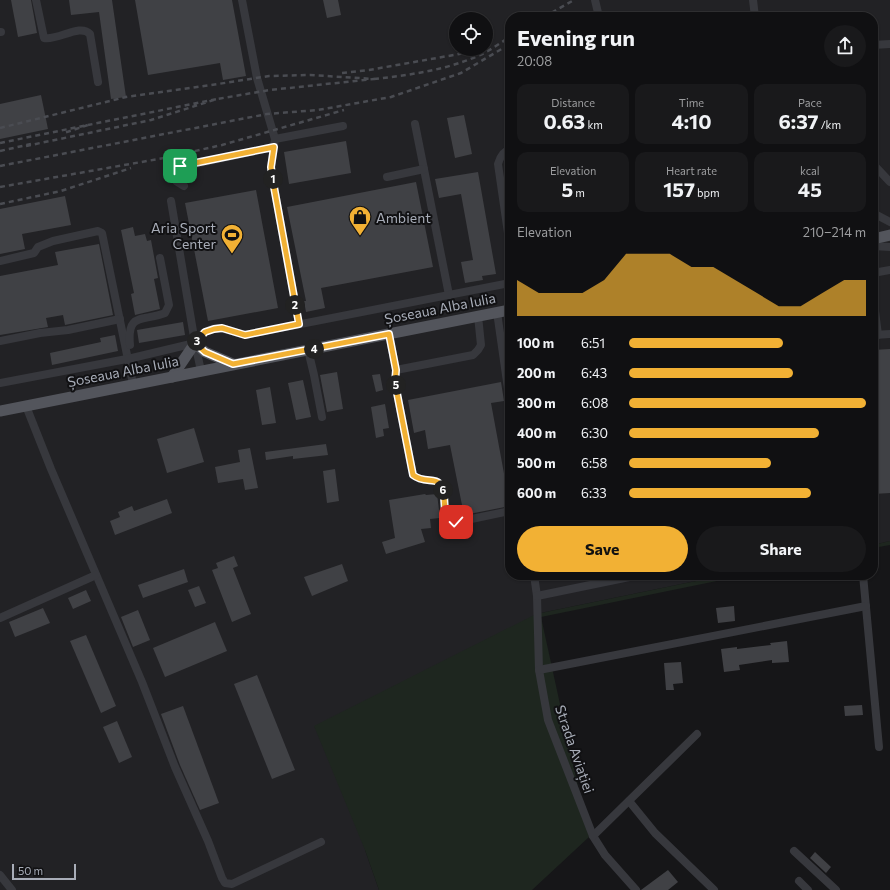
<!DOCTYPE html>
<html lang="en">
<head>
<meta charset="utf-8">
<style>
	:root { --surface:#101012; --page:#19191b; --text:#f1f3f6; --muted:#9c9d9f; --line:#303032; --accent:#f2b134 }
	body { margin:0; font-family:Commissioner,sans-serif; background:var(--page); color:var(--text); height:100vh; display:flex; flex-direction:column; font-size:15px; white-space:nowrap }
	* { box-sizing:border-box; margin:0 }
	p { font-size:13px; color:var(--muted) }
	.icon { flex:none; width:22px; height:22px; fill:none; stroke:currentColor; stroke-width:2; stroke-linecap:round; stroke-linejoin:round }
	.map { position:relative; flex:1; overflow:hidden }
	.sheet { position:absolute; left:505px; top:12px; width:373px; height:568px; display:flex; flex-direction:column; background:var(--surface); border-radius:16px; box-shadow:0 1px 3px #0004,0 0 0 1px var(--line) }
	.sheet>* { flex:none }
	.controls { position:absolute; left:449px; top:12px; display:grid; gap:8px }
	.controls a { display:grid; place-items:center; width:44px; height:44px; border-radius:50%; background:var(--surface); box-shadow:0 1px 3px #0004,0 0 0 1px var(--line); font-size:20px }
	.scale { position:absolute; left:12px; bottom:10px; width:64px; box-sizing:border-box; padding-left:4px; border:2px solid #a8adb8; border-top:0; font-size:11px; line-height:14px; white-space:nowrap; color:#a8adb8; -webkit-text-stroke:3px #111113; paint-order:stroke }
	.pin { position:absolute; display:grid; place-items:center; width:34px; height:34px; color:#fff; margin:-17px; border-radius:8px; box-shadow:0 2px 6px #0006 }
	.km { position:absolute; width:20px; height:20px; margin:-10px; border-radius:50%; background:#222; color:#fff; font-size:11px; line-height:20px; text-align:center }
	.round { display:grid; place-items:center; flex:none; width:42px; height:42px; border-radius:21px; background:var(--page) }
	.head { display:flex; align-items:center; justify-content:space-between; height:68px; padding:0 12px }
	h1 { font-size:22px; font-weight:700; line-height:30px }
	.metrics { display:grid; grid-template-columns:repeat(3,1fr); gap:6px; height:68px; padding:4px 12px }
	.metrics div { display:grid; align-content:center; border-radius:10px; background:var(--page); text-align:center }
	.metrics b { font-size:20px; font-weight:700 }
	.metrics small { font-size:11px; font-weight:400 }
	.metrics p { font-size:11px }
	.chart { height:112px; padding:8px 12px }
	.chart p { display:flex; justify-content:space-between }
	.chart svg { width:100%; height:72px; margin-top:4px; fill:var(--accent); opacity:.7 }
	.cta { display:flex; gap:8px; margin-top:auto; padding:8px 12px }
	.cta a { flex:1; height:46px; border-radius:24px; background:var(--accent); color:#111; font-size:16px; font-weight:700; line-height:46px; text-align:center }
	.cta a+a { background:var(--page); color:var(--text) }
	ul { padding:0 12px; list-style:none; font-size:13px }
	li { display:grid; grid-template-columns:64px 48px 1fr; align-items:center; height:30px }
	li i { height:10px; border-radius:5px; background:var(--accent) }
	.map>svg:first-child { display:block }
	.built { fill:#222225; fill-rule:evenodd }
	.green { fill:#1e261f }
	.building { fill:#404145 }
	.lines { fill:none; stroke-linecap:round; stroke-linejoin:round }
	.minor { stroke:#37383d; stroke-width:8 }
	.major { stroke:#53555c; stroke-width:11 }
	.rail { stroke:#4a4c52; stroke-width:2.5; stroke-dasharray:5 4; stroke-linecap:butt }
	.route-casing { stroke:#fff; stroke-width:8 }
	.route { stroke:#f2b134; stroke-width:5 }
	.labels { text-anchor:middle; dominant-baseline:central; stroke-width:4; stroke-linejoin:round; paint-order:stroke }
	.poi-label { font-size:14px; fill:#a8adb8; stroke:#111113; text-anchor:start }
	.street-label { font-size:14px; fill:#a8adb8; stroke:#111113 }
</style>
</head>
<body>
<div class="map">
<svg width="890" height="890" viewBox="0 0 890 890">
	<rect width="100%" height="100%" fill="#161618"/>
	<!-- built -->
	<path class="built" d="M0,0h890v541l-17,4v-528h-363v558h215l-189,39 -171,236 14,40h-379zM456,19h30v30h-30z"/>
	<!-- green -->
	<g class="green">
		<path d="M890,541v4l-17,3v-3z"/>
		<path d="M725,575h21l-205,42 48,220 -57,53h-153l-14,-40 -51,-124 222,-112z"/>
	</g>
	<!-- building -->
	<g class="building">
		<path d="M11,0h20l6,33 -19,4z"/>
		<path d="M69,0h43l14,97 -15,2 -12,-87 -28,3z"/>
		<path d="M135,0h97l14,76 -23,4 -3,-17 -72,12z"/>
		<path d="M323,0h15l3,15 -14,3z"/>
		<path d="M41,95l7,34 -48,10v-35z"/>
		<path d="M464,115l8,39 -17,4 -8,-40z"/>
		<path d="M346,141l5,32 -62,11 -5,-32z"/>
		<path d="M478,172l18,102 -14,2 1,4 -18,3 -4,-21 12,-2 -12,-66 -22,4 -4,-19z"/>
		<path d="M416,182l17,85 -112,21 4,20 -19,4 -2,-11h2l-19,-94z"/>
		<path d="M256,190l22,118 -70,13 -23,-118z"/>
		<path d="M65,196l6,29 -49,9 3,15 -25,5v-45z"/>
		<path d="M133,227l2,9 10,-2 2,7 4,-1 7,38 -4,1 6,30 -25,6 -4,-21 3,-1 -13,-63z"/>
		<path d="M99,244l14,71 -48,10 -2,-10 -17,3 2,9 -48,8v-59l58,-11 -3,-13z"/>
		<path d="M183,322l2,13 -46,8 -2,-13z"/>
		<path d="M115,335l3,16 -66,14 -2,-12 51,-11 -1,-4z"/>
		<path d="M890,349v144l-17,1v-144z"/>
		<path d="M337,372l6,37 -16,3 -7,-37z"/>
		<path d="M380,374l3,16 -7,2 -4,-17z"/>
		<path d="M303,380l8,37 -15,3 -8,-37z"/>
		<path d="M501,382l3,19 -13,2 19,103 -46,9 -14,-70 -22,4 -3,-19 -11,3 -6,-33z"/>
		<path d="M270,387l6,36 -14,2 -6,-35z"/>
		<path d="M385,404l4,24 -6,1 1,7 -8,2 -5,-31z"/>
		<path d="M194,428l10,34 -37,11 -10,-34z"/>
		<path d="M326,444l2,11 -35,4v-3l-27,4 -1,-8z"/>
		<path d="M250,448l8,40 -13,2 -2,-11 -25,4 -3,-16 25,-5 -2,-12z"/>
		<path d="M335,469l4,32 -12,2 -4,-32z"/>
		<path d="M425,494l1,1 11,-1 3,24 -10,1 1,9 -10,1 4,13 -39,12 -4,-12 13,-4 -6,-38z"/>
		<path d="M167,499l5,14 -57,22 -5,-14 10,-4 -2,-5 14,-6 2,5z"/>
		<path d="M234,556l4,10 -5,2 18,46 -19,8 -20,-52 6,-2 -2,-5z"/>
		<path d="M342,564l6,17 -36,15 -8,-19z"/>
		<path d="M184,569l4,13 -45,16 -5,-13z"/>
		<path d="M199,586l7,17 -11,4 -7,-17z"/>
		<path d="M86,590l5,11 -18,8 -5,-11z"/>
		<path d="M734,606l1,15 -17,2 -2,-15z"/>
		<path d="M43,608l7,15 -35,14 -6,-15z"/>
		<path d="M138,610l12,30 -17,7 -12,-30z"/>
		<path d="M215,622l12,29 -62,26 -12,-29z"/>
		<path d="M86,635l30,71 -15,7 -31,-72z"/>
		<path d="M787,641l2,21 -17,1v-3l-33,5 1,5 -16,2 -3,-23 16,-2v2l34,-4 -1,-2z"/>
		<path d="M681,662l2,21 -10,1 1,6h-8l-2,-27z"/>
		<path d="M257,675l38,95 -23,9 -38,-95z"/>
		<path d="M862,705l1,10 -18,1 -1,-10z"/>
		<path d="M183,706l36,97 -19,7 -20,-45 -19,-51z"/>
		<path d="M117,721l15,36 -13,6 -16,-36z"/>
		<path d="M815,852l16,15 -5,6 -16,-15z"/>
		<path d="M668,870l10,12 -10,8h-27z"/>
	</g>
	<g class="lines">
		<!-- minor -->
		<g class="minor">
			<path d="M36,0l8,38c14,3 36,-15 46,-4l8,48"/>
			<path d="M242,0l15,78 18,61 -4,28 1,9 27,148"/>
			<path d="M595,0l4,17"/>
			<path d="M753,0l2,17"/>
			<path d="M0,32h1"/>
			<path d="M873,45l17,-1"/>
			<path d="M415,124l34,171"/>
			<path d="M275,139l68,-13"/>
			<path d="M510,149c-7,2 -10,8 -12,15l12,83"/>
			<path d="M873,164l17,18"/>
			<path d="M387,177l37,-8"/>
			<path d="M184,186l-8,-5 -1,-6 5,-8 94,-20"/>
			<path d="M873,213l17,9"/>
			<path d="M873,246l17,1"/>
			<path d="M0,261l34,-8 4,-6 15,-6 45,-10 4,2 31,151"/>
			<path d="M873,273l17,-3"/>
			<path d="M873,295l5,40"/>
			<path d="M497,312l13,91"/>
			<path d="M389,334l7,36 -1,13 18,92c10,8 21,3 26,8 9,8 2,29 10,39h8l53,-11"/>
			<path d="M874,335l16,-1"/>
			<path d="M0,341l40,-8 28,-3 52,-11"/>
			<path d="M130,345c-3,-33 12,-23 35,-32l4,-8 -9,-47"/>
			<path d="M308,350l6,25 8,42"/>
			<path d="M396,370l77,-15 5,-5 3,-5 -3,-29"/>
			<path d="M201,371l-6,-28c3,-3 6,-7 9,-10 11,-10 29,-1 41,2l265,-52"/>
			<path d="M0,383l132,-25 63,-15 -24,-142"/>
			<path d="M26,406l25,63 91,213 33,85 33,74 14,37 3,5 7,1 89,-42"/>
			<path d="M534,575l3,21 2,74 9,50 45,116 12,19 31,35"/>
			<path d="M863,575l16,172"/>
			<path d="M537,596l102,-21"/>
			<path d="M0,618l96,-43"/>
			<path d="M539,670l327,-64"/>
			<path d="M629,801l26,32 59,57"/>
			<path d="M593,836l104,-102"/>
			<path d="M794,851l42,39"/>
			<path d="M0,875l12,15"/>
			<path d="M799,881l9,9"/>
		</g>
		<!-- major -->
		<g class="major">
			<path d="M873,239l17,-4"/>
			<path d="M172,377l23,-34 10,9 28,12"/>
			<path d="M0,411l510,-101"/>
		</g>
		<!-- rail -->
		<g class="rail">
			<path d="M544,17l30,-17"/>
			<path d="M342,73l27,-3 96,-17 14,-4"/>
			<path d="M374,79c36,-4 73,-9 106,-24 11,-5 20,-12 30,-18"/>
			<path d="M0,128l126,-31 92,-13 51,-8 41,-1 64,4 -104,11 -53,9"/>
			<path d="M0,143l88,-18 -24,8"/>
			<path d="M26,146l125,-26 66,-21 -129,26"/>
			<path d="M0,151l31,-7"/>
			<path d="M0,166l267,-52 51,-4 73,-13 70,-24 49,-29"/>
			<path d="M0,187l164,-29 58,-13 122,-35"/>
			<path d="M0,204l61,-13 70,-23"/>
		</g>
	</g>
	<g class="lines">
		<!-- route casing -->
		<g class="route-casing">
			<path id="route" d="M180,166l94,-19 -3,20 1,9 27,148 -54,11 -23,-7 -8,1 -9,3 -10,11 10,9 28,12 156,-30 7,36 -1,13 18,92c10,8 21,3 26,8 9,8 2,29 10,39h7"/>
		</g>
		<!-- route -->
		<use href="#route" class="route"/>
	</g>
	<!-- icons -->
	<defs>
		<g id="shop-pin" transform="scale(1.15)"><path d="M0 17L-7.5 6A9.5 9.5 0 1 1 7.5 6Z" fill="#f2b134" stroke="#111113"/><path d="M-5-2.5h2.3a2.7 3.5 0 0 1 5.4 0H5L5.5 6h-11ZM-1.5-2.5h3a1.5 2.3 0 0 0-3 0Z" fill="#111"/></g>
		<g id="stadium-pin" transform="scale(1.15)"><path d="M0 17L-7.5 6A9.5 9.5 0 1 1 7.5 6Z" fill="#f2b134" stroke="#111113"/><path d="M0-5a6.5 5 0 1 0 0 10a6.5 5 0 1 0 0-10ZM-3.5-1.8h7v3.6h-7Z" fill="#111"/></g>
	</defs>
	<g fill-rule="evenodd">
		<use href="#shop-pin" x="360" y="217"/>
		<use href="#stadium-pin" x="232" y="235"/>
	</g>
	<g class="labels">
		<!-- poi labels -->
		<g class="poi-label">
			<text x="376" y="217">Ambient</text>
			<text x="216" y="227" text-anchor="end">Aria Sport<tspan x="216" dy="16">Center</tspan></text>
		</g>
		<!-- street labels -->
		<g class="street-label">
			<text transform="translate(440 308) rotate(-11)">Șoseaua Alba Iulia</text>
			<text transform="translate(123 371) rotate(-11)">Șoseaua Alba Iulia</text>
			<text transform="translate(575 749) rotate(71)">Strada Aviației</text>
		</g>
	</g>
</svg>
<div class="controls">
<a><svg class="icon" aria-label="locate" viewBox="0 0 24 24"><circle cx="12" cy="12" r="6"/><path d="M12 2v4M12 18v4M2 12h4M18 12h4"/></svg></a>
</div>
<div class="scale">50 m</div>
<div class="pin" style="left:180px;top:166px;background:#1e9e55"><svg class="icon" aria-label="arrive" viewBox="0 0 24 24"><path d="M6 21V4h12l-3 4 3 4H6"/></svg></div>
<div class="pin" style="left:456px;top:522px;background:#d93025"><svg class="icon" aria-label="check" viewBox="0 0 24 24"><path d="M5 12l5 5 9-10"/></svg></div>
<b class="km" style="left:273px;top:179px">1</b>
<b class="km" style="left:295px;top:305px">2</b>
<b class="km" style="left:197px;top:341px">3</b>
<b class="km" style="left:314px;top:349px">4</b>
<b class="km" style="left:396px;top:385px">5</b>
<b class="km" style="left:443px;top:490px">6</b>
<section class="sheet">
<div class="head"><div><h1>Evening run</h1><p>20:08</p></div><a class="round"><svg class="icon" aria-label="share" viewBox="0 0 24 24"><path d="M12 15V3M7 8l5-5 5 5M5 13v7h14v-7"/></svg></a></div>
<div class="metrics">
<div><p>Distance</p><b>0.63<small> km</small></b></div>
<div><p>Time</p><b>4:10</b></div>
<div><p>Pace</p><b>6:37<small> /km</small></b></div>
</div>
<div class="metrics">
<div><p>Elevation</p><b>5<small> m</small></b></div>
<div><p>Heart rate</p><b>157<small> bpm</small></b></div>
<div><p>kcal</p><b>45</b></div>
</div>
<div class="chart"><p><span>Elevation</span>210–214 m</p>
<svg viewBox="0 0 160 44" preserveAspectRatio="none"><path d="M0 44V22L10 30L20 30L30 30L40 22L50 6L60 6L70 6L80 14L90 14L100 22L110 30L120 38L130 38L140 30L150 22L160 22V44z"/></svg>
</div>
<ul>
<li><b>100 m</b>6:51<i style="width:65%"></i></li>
<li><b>200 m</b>6:43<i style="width:69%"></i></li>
<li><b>300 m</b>6:08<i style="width:100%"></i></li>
<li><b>400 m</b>6:30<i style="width:80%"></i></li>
<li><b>500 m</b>6:58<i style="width:60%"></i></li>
<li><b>600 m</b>6:33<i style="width:77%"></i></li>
</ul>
<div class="cta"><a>Save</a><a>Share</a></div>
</section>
</div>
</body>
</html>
